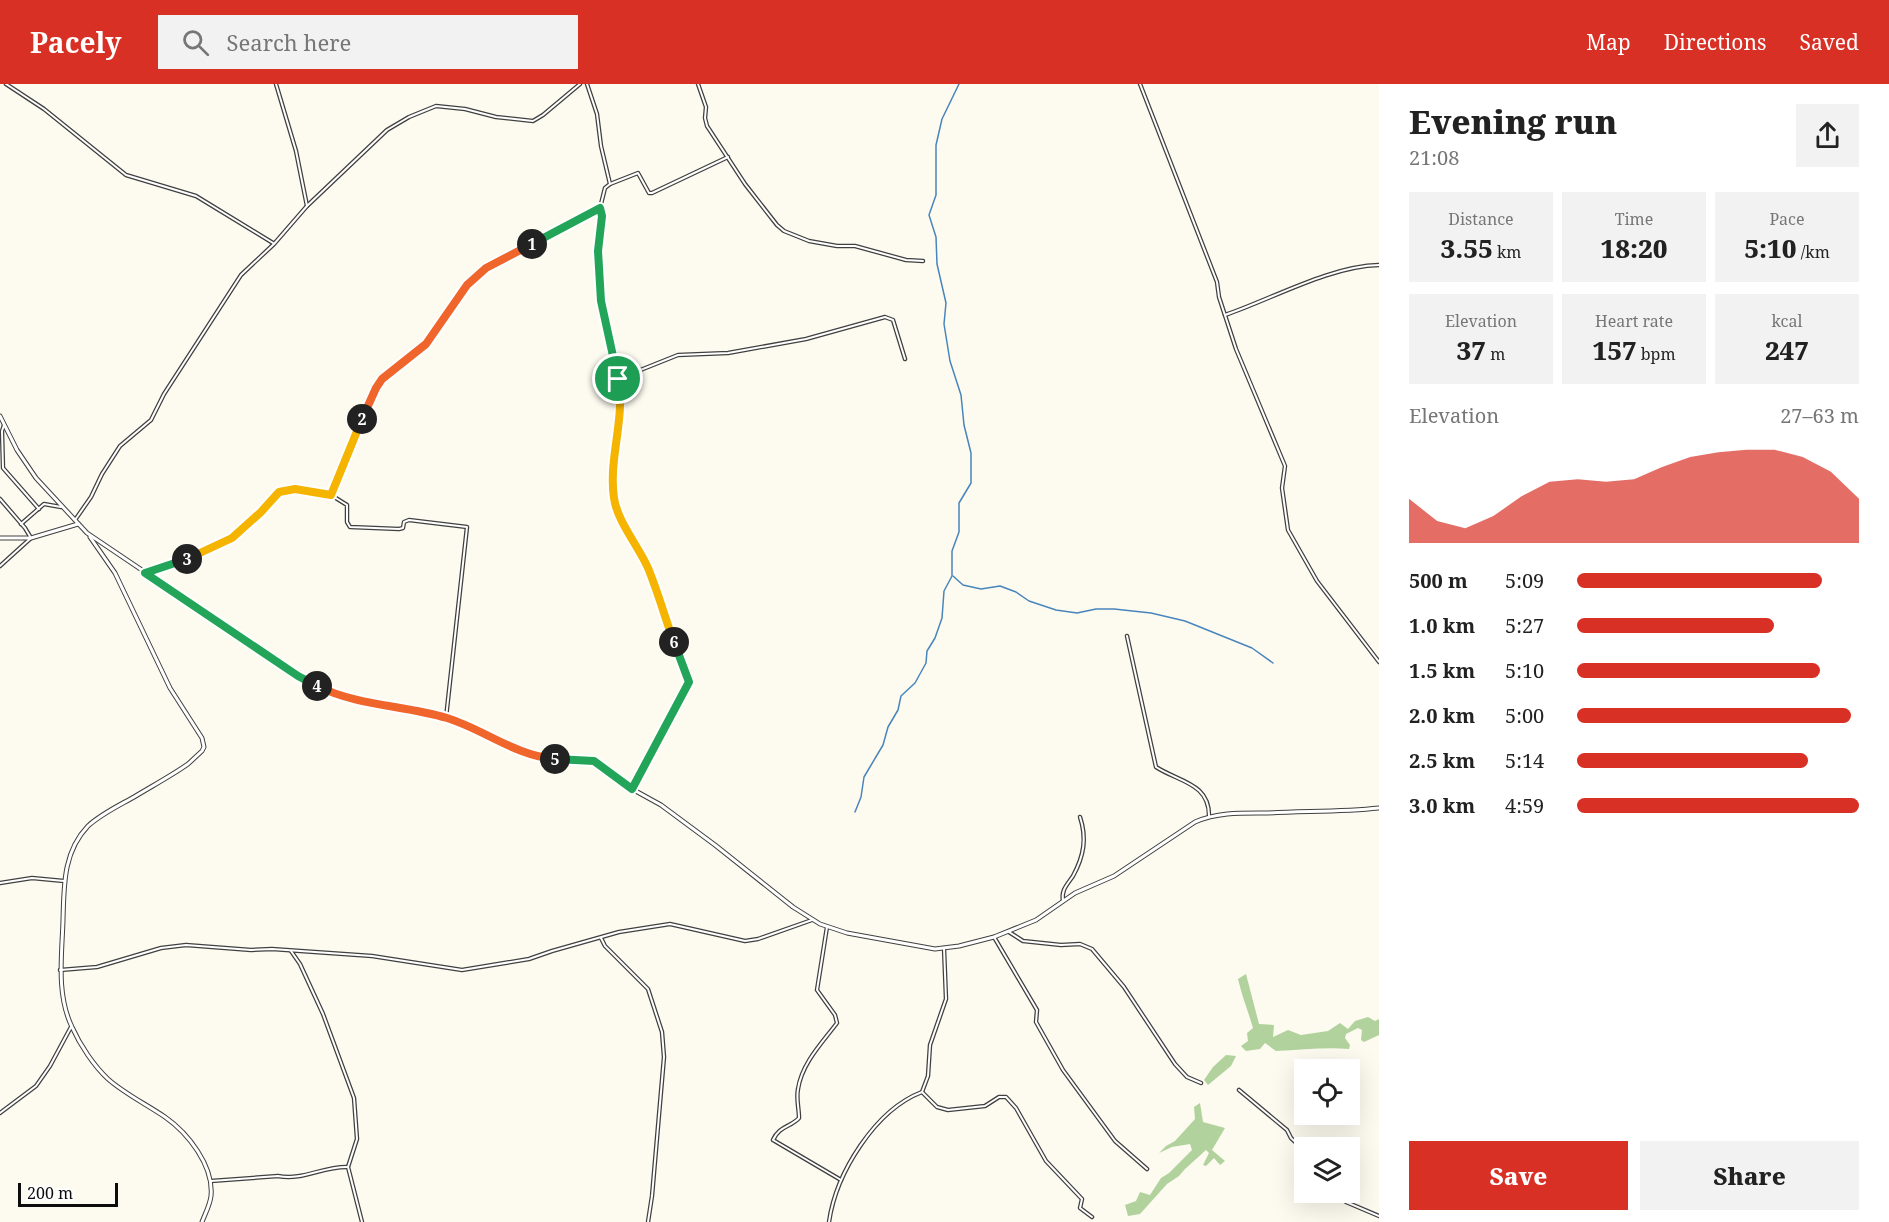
<!DOCTYPE html>
<html lang="en">
<head>
<meta charset="utf-8">
<style>
	:root { --surface:#fff; --page:#f2f2f2; --text:#222; --muted:#767676; --accent:#d93025 }
	body { margin:0; font-family:"Noto Serif",serif; background:var(--page); color:var(--text); height:100vh; display:flex; flex-direction:column; font-size:22px; white-space:nowrap }
	* { box-sizing:border-box; margin:0 }
	p { font-size:20px; color:var(--muted) }
	.icon { flex:none; width:33px; height:33px; fill:none; stroke:currentColor; stroke-width:2; stroke-linecap:round; stroke-linejoin:round }
	.map { position:relative; flex:1; overflow:hidden }
	.sheet { display:flex; flex-direction:column; background:var(--surface); width:510px }
	.sheet>* { flex:none }
	.buttons { position:absolute; left:1294px; top:975px; display:grid; gap:12px }
	.buttons a { display:grid; place-items:center; width:66px; height:66px; border-radius:0px; background:var(--surface); box-shadow:0 6px 24px #0002; font-size:30px }
	.scale { position:absolute; left:18px; bottom:15px; width:100px; box-sizing:border-box; padding-left:6px; border:3px solid #0d0d0d; border-top:0; font-size:16px; line-height:21px; white-space:nowrap; color:#0d0d0d; -webkit-text-stroke:4px #fff; paint-order:stroke }
	.pin { position:absolute; display:grid; place-items:center; width:51px; height:51px; color:#fff; margin:-26px; border:3px solid #fff; border-radius:50%; box-shadow:0 2px 6px #0007 }
	.km { position:absolute; width:30px; height:30px; margin:-15px; border-radius:50%; background:#222; color:#fff; font-size:16px; line-height:30px; text-align:center }
	.round { display:grid; place-items:center; flex:none; width:63px; height:63px; border-radius:0px; background:var(--page) }
	.head { display:flex; align-items:center; justify-content:space-between; height:102px; padding:0 30px }
	h1 { font-size:33px; font-weight:800; line-height:45px }
	.metrics { display:grid; grid-template-columns:repeat(3,1fr); gap:9px; height:102px; padding:6px 30px }
	.metrics div { display:grid; align-content:center; border-radius:0px; background:var(--page); text-align:center }
	.metrics b { font-size:26px; font-weight:800 }
	.metrics small { font-size:16px; font-weight:400 }
	.metrics p { font-size:16px }
	.chart { height:168px; padding:12px 30px }
	.chart p { display:flex; justify-content:space-between }
	.chart svg { width:100%; height:108px; margin-top:6px; fill:var(--accent); opacity:.7 }
	.action { display:flex; gap:12px; margin-top:auto; padding:12px 30px }
	.action a { flex:1; height:69px; border-radius:0px; background:var(--accent); color:#fff; font-size:24px; font-weight:800; line-height:69px; text-align:center }
	.action a+a { background:var(--page); color:var(--text) }
	ul { padding:0 30px; list-style:none; font-size:20px }
	li { display:grid; grid-template-columns:96px 72px 1fr; align-items:center; height:45px }
	li i { height:15px; border-radius:8px; background:var(--accent) }
	header { display:flex; align-items:center; gap:36px; box-sizing:border-box; height:84px; padding:0 30px; background:var(--accent); color:#fff }
	header strong { font-size:28px }
	nav { display:flex; gap:33px; margin-inline-start:auto; font-size:21px }
	.search { width:420px; height:54px; background:var(--page); display:flex; align-items:center; gap:15px; box-sizing:border-box; padding:0 21px; border-radius:0px; color:var(--muted); font-size:22px }
	main { display:flex; flex:1; min-height:0 }
	.map>svg:first-child { display:block }
	.forest { fill:#b1d29d }
	.lines { fill:none; stroke-linecap:round; stroke-linejoin:round }
	.stream { stroke:#4985bd; stroke-width:1.5 }
	.minor-casing { stroke:#404040; stroke-width:4.5 }
	.tertiary-casing { stroke:#404040; stroke-width:5 }
	.minor { stroke:#fff; stroke-width:2 }
	.tertiary { stroke:#fff; stroke-width:3 }
	.split-1-casing { stroke:#fff; stroke-width:12 }
	.split-2-casing { stroke:#fff; stroke-width:12 }
	.split-3-casing { stroke:#fff; stroke-width:12 }
	.split-4-casing { stroke:#fff; stroke-width:12 }
	.split-5-casing { stroke:#fff; stroke-width:12 }
	.split-6-casing { stroke:#fff; stroke-width:12 }
	.split-7-casing { stroke:#fff; stroke-width:12 }
	.split-1 { stroke:#22a559; stroke-width:8 }
	.split-2 { stroke:#f0652b; stroke-width:8 }
	.split-3 { stroke:#f5b400; stroke-width:8 }
	.split-4 { stroke:#22a559; stroke-width:8 }
	.split-5 { stroke:#f0652b; stroke-width:8 }
	.split-6 { stroke:#22a559; stroke-width:8 }
	.split-7 { stroke:#f5b400; stroke-width:8 }
</style>
</head>
<body>
<header>
<strong>Pacely</strong>
<div class="search"><svg class="icon" aria-label="search" viewBox="0 0 24 24"><circle cx="10" cy="10" r="6"/><path d="M15 15l6 6"/></svg>Search here</div>
<nav><a>Map</a><a>Directions</a><a>Saved</a></nav>
</header>
<main>
<div class="map">
<svg width="1379" height="1138" viewBox="0 0 1379 1138">
	<rect width="100%" height="100%" fill="#fdfbef"/>
	<!-- forest -->
	<g class="forest">
		<path d="M1246,890l13,50 15,1 -1,12 15,-7 13,5 27,-4 12,-8 8,6 7,-8 13,-4 7,4 4,-2v16l-15,7 -3,-2 1,-10 -4,-2 -12,6 -1,4 5,7 -1,4c-24,-2 -48,1 -73,2l-11,-8 -5,6 -14,2 -5,-5 7,-5 -1,-8 6,-5c-5,-17 -11,-32 -15,-49z"/>
		<path d="M1226,971l10,1 -5,10 -23,19 -4,-5 9,-13z"/>
		<path d="M1200,1019l3,19 22,6 -13,22 13,11 -5,4 -6,-7 -8,8 -3,-1 6,-12 -3,-3 -21,19 -6,7 -12,8 -27,30 -12,2 -3,-11 11,-4 4,-9 10,3 11,-17 8,-5 23,-23 -2,-6 -18,3 -13,6 7,-7 9,-5 20,-22 -1,-12z"/>
	</g>
	<g class="lines">
		<!-- stream -->
		<g class="stream">
			<path d="M953,492l10,9 18,4 19,-3 16,6 13,9 27,9 21,3 19,-4h18l37,4 34,8 67,27 21,15"/>
			<path d="M855,728l6,-15 3,-20 19,-32 5,-18 10,-17 3,-14 14,-13 11,-20 1,-12 8,-13 7,-20 2,-27 8,-15v-25l7,-19v-29l12,-20v-30l-7,-28 -3,-30 -11,-34 -6,-37 2,-21 -9,-39 -1,-27 -7,-22 7,-20v-50l6,-26 17,-35"/>
		</g>
		<!-- minor casing -->
		<g class="minor-casing">
			<g id="minor">
				<path d="M6,0l38,25 82,66 70,21 77,47"/>
				<path d="M276,0l20,67 11,55"/>
				<path d="M587,0l10,30 4,32 9,38 -5,4 -5,20 2,8 -4,35 3,50 20,97 -6,44 -2,53 7,19 29,55 40,111 -57,109"/>
				<path d="M698,0l8,23 -1,11 2,8 38,58 32,41 7,6 25,10 28,5h18l51,14 17,1"/>
				<path d="M1140,0l77,198 2,15 17,52 49,117 -3,22 6,42 29,51 62,81"/>
				<path d="M610,100l28,-11 11,20h3l76,-36"/>
				<path d="M1225,231c47,-16 105,-49 154,-50"/>
				<path d="M618,295l60,-24 50,-2 78,-14 79,-22 8,3 12,39"/>
				<path d="M4,341l-2,6 1,37 36,41"/>
				<path d="M331,411l16,10v17l3,5 49,2 4,-1 1,-6 5,-2 58,7 -21,191"/>
				<path d="M0,415l25,29 6,10 -31,28"/>
				<path d="M75,436l16,-23 11,-23 18,-28 31,-26 13,-26 77,-119 33,-31 33,-38 80,-76 22,-13 27,-11 29,3 31,8 37,4 10,-6 37,-31"/>
				<path d="M21,440l23,-20 17,3"/>
				<path d="M146,488l39,-12 47,-22 29,-26 18,-20 16,-3 36,6 45,-107 12,-14 38,-31 10,-13 25,-38 12,-14 13,-9 30,-15 25,-16 59,-30"/>
				<path d="M1127,552l29,131c23,15 54,16 53,50"/>
				<path d="M0,799l32,-5 32,3"/>
				<path d="M1063,817c-2,-11 4,-16 10,-25 11,-20 14,-38 7,-59"/>
				<path d="M827,843l-10,63 18,25 2,8c-15,20 -35,40 -39,66 -2,10 1,19 1,29 -8,9 -20,8 -26,22l68,40"/>
				<path d="M1009,848l14,9 38,4 19,-1 12,5 32,38 51,77 12,13 14,6"/>
				<path d="M994,853l43,73 -1,12 27,48 52,71 32,28"/>
				<path d="M601,854l4,8 43,43 14,43 2,25 -12,139 -4,26"/>
				<path d="M291,867l9,13 23,50 31,84 3,41 -9,28 14,55"/>
				<path d="M60,886l37,-3 64,-19 25,-3 65,5 21,-1 100,7 90,14 67,-11 23,-8 67,-19 51,-8 75,17 13,-2 54,-19"/>
				<path d="M1239,1006l48,40 4,8 14,13"/>
				<path d="M922,1008l15,15 11,3 37,-4 14,-9h7l10,11 30,53 36,38 -2,9 12,9"/>
				<path d="M0,1029l36,-27 14,-20 21,-39"/>
				<path d="M211,1097l67,-5c25,5 45,-10 70,-9"/>
				<path d="M1331,1108l15,10 33,14"/>
				<path d="M829,1138c7,-49 46,-112 93,-130l6,-16 2,-31 16,-46 -2,-51"/>
			</g>
		</g>
		<!-- tertiary casing -->
		<g class="tertiary-casing">
			<g id="tertiary">
				<path d="M0,332l17,34 19,28 51,55 212,143 44,22 103,20 95,39 53,4 38,28 29,16 54,40 78,62 27,17 27,9 88,16 24,-3 35,-9 42,-17 39,-27 39,-17 81,-54c23,-10 47,-9 73,-9 37,-2 74,-1 111,-5"/>
				<path d="M90,453l25,36 55,115 32,50 2,9 -2,4 -14,13c-17,12 -36,22 -54,33 -16,9 -33,17 -46,29 -25,26 -24,60 -25,94 -1,35 -7,74 9,107 8,18 22,39 36,52 17,15 38,25 57,38 23,16 49,49 46,79 -1,9 -6,18 -9,26"/>
				<path d="M0,454h31l47,-14"/>
			</g>
		</g>
		<!-- minor -->
		<use href="#minor" class="minor"/>
		<!-- tertiary -->
		<use href="#tertiary" class="tertiary"/>
	</g>
	<g class="lines">
		<!-- split-1 casing -->
		<g class="split-1-casing">
			<path id="split-1" d="M532,160l68,-36 2,8 -4,35 3,50 17,78"/>
		</g>
		<!-- split-2 casing -->
		<g class="split-2-casing">
			<path id="split-2" d="M362,335l14,-31 6,-9 44,-35 41,-59 19,-17 46,-24"/>
		</g>
		<!-- split-3 casing -->
		<g class="split-3-casing">
			<path id="split-3" d="M187,475l45,-21 29,-26 18,-20 16,-3 36,6 31,-76"/>
		</g>
		<!-- split-4 casing -->
		<g class="split-4-casing">
			<path id="split-4" d="M187,475l-42,14 153,103 19,10"/>
		</g>
		<!-- split-5 casing -->
		<g class="split-5-casing">
			<path id="split-5" d="M317,602c41,20 86,19 130,32 36,11 69,38 108,41"/>
		</g>
		<!-- split-6 casing -->
		<g class="split-6-casing">
			<path id="split-6" d="M555,675l39,2 38,28 57,-107 -15,-40"/>
		</g>
		<!-- split-7 casing -->
		<g class="split-7-casing">
			<path id="split-7" d="M618,295c8,39 -10,79 -4,119 3,23 25,49 34,70 10,24 17,50 26,74"/>
		</g>
		<!-- split-1 -->
		<use href="#split-1" class="split-1"/>
		<!-- split-2 -->
		<use href="#split-2" class="split-2"/>
		<!-- split-3 -->
		<use href="#split-3" class="split-3"/>
		<!-- split-4 -->
		<use href="#split-4" class="split-4"/>
		<!-- split-5 -->
		<use href="#split-5" class="split-5"/>
		<!-- split-6 -->
		<use href="#split-6" class="split-6"/>
		<!-- split-7 -->
		<use href="#split-7" class="split-7"/>
	</g>
</svg>
<div class="buttons">
<a><svg class="icon" aria-label="locate" viewBox="0 0 24 24"><circle cx="12" cy="12" r="6"/><path d="M12 2v4M12 18v4M2 12h4M18 12h4"/></svg></a>
<a><svg class="icon" aria-label="layers" viewBox="0 0 24 24"><path d="M12 4l9 5-9 5-9-5zM3 14l9 5 9-5"/></svg></a>
</div>
<div class="scale">200 m</div>
<div class="pin" style="left:618px;top:295px;background:#1e9e55"><svg class="icon" aria-label="arrive" viewBox="0 0 24 24"><path d="M6 21V4h12l-3 4 3 4H6"/></svg></div>
<b class="km" style="left:532px;top:160px">1</b>
<b class="km" style="left:362px;top:335px">2</b>
<b class="km" style="left:187px;top:475px">3</b>
<b class="km" style="left:317px;top:602px">4</b>
<b class="km" style="left:555px;top:675px">5</b>
<b class="km" style="left:674px;top:558px">6</b>
</div>
<section class="sheet">
<div class="head"><div><h1>Evening run</h1><p>21:08</p></div><a class="round"><svg class="icon" aria-label="share" viewBox="0 0 24 24"><path d="M12 15V3M7 8l5-5 5 5M5 13v7h14v-7"/></svg></a></div>
<div class="metrics">
<div><p>Distance</p><b>3.55<small> km</small></b></div>
<div><p>Time</p><b>18:20</b></div>
<div><p>Pace</p><b>5:10<small> /km</small></b></div>
</div>
<div class="metrics">
<div><p>Elevation</p><b>37<small> m</small></b></div>
<div><p>Heart rate</p><b>157<small> bpm</small></b></div>
<div><p>kcal</p><b>247</b></div>
</div>
<div class="chart"><p><span>Elevation</span>27–63 m</p>
<svg viewBox="0 0 160 44" preserveAspectRatio="none"><path d="M0 44V26L10 35L20 38L30 33L40 25L50 19L60 18L70 19L80 18L90 13L100 9L110 7L120 6L130 6L140 9L150 15L160 26V44z"/></svg>
</div>
<ul>
<li><b>500 m</b>5:09<i style="width:87%"></i></li>
<li><b>1.0 km</b>5:27<i style="width:70%"></i></li>
<li><b>1.5 km</b>5:10<i style="width:86%"></i></li>
<li><b>2.0 km</b>5:00<i style="width:97%"></i></li>
<li><b>2.5 km</b>5:14<i style="width:82%"></i></li>
<li><b>3.0 km</b>4:59<i style="width:100%"></i></li>
</ul>
<div class="action"><a>Save</a><a>Share</a></div>
</section>
</main>
</body>
</html>
